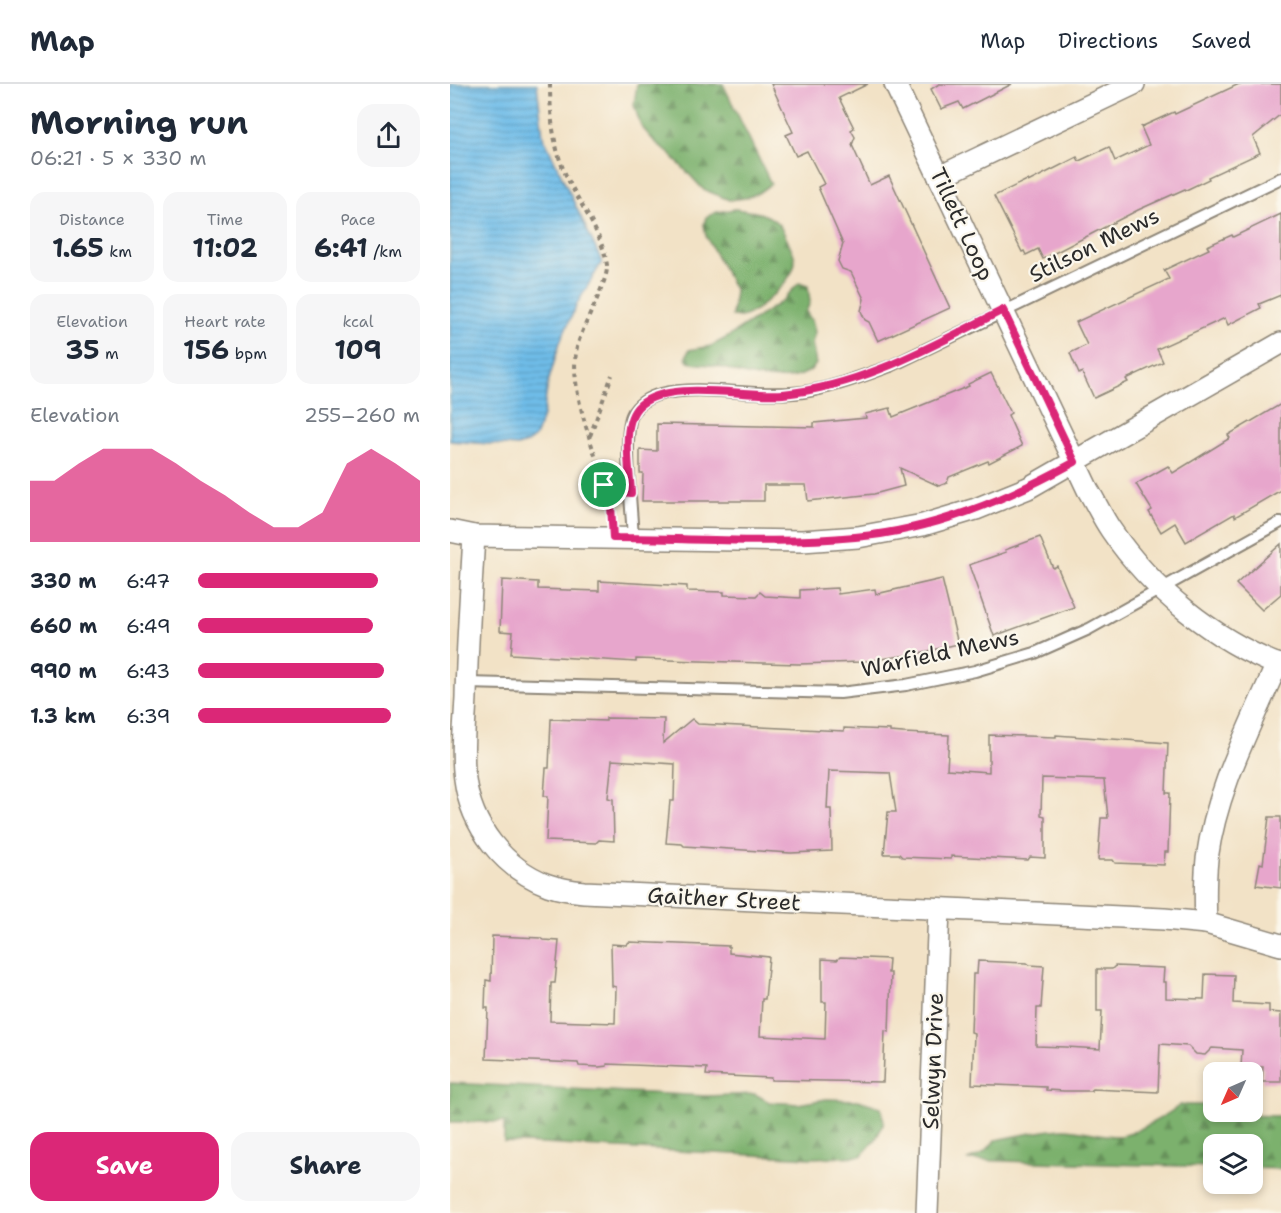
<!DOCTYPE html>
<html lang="en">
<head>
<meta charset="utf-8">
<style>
	:root { --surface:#fff; --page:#f6f6f7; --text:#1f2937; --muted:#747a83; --line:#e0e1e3; --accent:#db2777 }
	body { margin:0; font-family:"Shantell Sans",sans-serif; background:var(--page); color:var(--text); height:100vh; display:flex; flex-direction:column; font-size:22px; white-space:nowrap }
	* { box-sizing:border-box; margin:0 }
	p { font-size:20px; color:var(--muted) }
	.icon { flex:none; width:33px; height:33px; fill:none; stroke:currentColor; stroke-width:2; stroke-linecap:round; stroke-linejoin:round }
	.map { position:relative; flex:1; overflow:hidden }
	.panel { display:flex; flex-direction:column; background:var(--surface); width:450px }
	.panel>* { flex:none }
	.needle { width:39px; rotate:225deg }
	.buttons { position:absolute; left:753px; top:978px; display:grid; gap:12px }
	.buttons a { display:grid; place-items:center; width:60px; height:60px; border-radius:12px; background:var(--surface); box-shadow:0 3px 9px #0003; font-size:30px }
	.pin { position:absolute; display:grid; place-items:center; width:51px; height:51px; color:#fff; margin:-26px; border:3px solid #fff; border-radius:50%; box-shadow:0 2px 6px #0007 }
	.round { display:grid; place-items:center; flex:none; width:63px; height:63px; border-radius:18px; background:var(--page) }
	.headline { display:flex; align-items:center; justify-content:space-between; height:102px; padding:0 30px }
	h1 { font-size:33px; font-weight:700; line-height:45px }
	.metrics { display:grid; grid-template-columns:repeat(3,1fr); gap:9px; height:102px; padding:6px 30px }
	.metrics div { display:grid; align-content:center; border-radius:15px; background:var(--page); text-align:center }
	.metrics b { font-size:26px; font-weight:700 }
	.metrics small { font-size:16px; font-weight:400 }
	.metrics p { font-size:16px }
	.chart { height:168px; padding:12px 30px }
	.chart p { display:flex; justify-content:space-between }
	.chart svg { width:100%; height:108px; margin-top:6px; fill:var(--accent); opacity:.7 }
	.primary-button { display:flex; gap:12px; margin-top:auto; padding:12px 30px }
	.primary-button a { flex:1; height:69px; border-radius:18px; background:var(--accent); color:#fff; font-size:24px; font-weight:700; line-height:69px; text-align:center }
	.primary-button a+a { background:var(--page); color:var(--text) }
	ul { padding:0 30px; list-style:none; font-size:20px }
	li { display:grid; grid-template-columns:96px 72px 1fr; align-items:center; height:45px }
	li i { height:15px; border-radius:8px; background:var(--accent) }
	header { display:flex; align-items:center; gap:36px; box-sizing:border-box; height:84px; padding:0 30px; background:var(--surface); border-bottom:2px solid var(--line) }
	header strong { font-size:28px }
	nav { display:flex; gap:33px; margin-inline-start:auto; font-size:21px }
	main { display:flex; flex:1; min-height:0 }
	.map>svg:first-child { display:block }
	.forest { fill:url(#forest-firs); stroke:#546e4c; stroke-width:1.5 }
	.water { fill:url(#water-rules); stroke:#4d748a; stroke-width:1.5 }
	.building { fill:#e7a6cc }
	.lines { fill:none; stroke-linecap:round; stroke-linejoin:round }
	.service-casing { stroke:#8e8678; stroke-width:14 }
	.minor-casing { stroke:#8e8678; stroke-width:24 }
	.path { stroke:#8e8678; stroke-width:4; stroke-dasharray:4.5 4.5; stroke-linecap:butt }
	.service { stroke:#fff; stroke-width:10 }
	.minor { stroke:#fff; stroke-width:21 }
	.route-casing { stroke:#fff; stroke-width:12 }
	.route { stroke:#db2777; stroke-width:8 }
	.labels { text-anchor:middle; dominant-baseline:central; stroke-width:4.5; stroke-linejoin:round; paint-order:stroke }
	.street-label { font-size:22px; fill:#2b2b2b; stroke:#fbf7ec }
</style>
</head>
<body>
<header>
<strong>Map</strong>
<nav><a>Map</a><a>Directions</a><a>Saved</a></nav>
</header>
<main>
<section class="panel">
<div class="headline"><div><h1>Morning run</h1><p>06:21 · 5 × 330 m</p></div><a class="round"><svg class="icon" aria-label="share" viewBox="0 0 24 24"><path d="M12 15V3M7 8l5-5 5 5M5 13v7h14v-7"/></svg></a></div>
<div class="metrics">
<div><p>Distance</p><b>1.65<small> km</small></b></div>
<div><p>Time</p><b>11:02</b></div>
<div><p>Pace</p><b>6:41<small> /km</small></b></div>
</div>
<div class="metrics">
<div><p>Elevation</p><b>35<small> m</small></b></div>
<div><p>Heart rate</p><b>156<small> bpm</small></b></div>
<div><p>kcal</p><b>109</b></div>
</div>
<div class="chart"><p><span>Elevation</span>255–260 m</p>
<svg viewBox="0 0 160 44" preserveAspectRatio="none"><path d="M0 44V19L10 19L20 12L30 6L40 6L50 6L60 12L70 19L80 25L90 32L100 38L110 38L120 32L130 12L140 6L150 12L160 19V44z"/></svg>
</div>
<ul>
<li><b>330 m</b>6:47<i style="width:81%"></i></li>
<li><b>660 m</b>6:49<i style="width:79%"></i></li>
<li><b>990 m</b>6:43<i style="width:84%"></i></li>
<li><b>1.3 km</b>6:39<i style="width:87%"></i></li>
</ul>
<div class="primary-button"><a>Save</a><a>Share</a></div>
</section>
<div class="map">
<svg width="831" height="1129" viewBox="0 0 831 1129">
	<defs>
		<pattern id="forest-firs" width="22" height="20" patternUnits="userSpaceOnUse" patternTransform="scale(1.5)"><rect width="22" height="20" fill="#7cb16d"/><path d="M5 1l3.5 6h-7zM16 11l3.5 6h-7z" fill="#66905a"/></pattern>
		<pattern id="water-rules" width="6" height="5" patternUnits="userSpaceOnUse" patternTransform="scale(1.5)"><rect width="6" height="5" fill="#6fbde9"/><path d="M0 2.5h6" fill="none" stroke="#5b9abd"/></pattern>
	</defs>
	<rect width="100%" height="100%" fill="#fbf7ec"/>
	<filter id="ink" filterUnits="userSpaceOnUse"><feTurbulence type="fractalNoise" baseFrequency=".0167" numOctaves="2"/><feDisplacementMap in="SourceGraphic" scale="12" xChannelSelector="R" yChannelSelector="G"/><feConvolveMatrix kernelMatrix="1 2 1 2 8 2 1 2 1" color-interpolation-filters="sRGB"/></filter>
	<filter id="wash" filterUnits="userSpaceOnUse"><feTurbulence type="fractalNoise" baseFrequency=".008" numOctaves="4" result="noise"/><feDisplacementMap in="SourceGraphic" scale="24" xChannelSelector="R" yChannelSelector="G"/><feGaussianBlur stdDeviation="1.35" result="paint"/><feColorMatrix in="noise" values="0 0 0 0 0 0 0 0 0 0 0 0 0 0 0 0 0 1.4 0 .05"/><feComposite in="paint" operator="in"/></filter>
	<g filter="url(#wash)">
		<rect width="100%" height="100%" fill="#f2e2c6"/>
		<!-- forest -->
		<g class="forest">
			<path d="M187,0h86l48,100 -13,9 -13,5 -16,2 -26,-11 -31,-33 -18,-15 -13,-15 -7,-21z"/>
			<path d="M285,125c14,2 33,3 43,15 5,5 8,14 11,20 4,7 8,15 5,22 -3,15 -38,48 -53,51 -3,0 -6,-1 -9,-1l3,-25 -29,-55 -2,-12 2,-7 11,-5z"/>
			<path d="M349,199l9,3 2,16 -4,10 6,9 3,11 -3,11 4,21c-14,21 -55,15 -77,9 -7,-2 -15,-6 -23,-7 -9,-2 -18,-1 -28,-4l-2,-5 3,-7 22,-4 17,-9 53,-35z"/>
			<path d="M0,999l257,13 48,-2 14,8 29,2 28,-5 32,1 23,7 3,15 -8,17 -15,17 -49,2 -308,-16v-20h-54z"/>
			<path d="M730,1021h33l1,7h22v3l45,1v53l-28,-1 -1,-24h-38l-1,23 -246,-7c13,-4 20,-8 28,-20 23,-4 45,-10 69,-11 18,0 38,8 55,7 13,0 51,-23 61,-31z"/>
		</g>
		<!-- water -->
		<path class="water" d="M0,0h87l6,52 59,126 -24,40 -18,40 -12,41 -5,33 -8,21 -8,6 -10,3 -67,-5z"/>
		<g id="blocks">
			<!-- building -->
			<g class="building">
				<path d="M321,0h97l-29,14 15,30 -3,2 4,7 -3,8 18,40 19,-9 61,132 -72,33 -9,-19 -4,-2 -4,-9 3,-12 -13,-27 -9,-3 -4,-8 5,-17 -25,-57 6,-3 -17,-33 -11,5 -10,-21 7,-3z"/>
				<path d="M489,0h73l-49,25 -4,-7 -18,7 -10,-20z"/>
				<path d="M789,0h42v30l-28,23 7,16 -52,24 1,2 -23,11 -1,-1 -47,21 -95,49 -5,-10 -12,6 -2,-4 -2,1 -28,-56 33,-16 1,2 49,-25 2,4 30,-14 6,14 34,-16 -8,-18 33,-15 1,2z"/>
				<path d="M831,130v81l-22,9 2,4 -33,17 -3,-7 -68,31 6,13 -37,17 2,3 -34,16 -12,-26 -3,2 -9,-21 17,-8 -11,-23 93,-43 -5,-9 45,-21 -2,-3 25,-11 1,2z"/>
				<path d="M541,289l20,40 -3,2 14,31 -33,17 -1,-2 -39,16 -2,6 -8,3 -39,-18 4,18 -30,8 -66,7 -2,-16h-42v16h-122l1,-28h-3v-23l17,1v-27l157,3v-4l52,-5 -1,-4 25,-6 3,9 76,-31 -1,-2z"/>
				<path d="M831,320v86l-46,27 -1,-3 -48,28 -11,-19 -14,9 -12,-20 3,-2 -16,-26 32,-18 5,7 57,-35 -2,-3z"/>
				<path d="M590,453l13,31 4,-2 17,41 -80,29 -25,-71 37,-13 -1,-2z"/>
				<path d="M831,460v50l-19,16 -26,-26z"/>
				<path d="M492,495l16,65 -43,10 -54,8 -62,2 -163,-5v3l-125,-8 2,-22 -13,-1 2,-51 36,2v7l61,2v-10l88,5v5l37,1v3l32,1 4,-4 5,4 35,2v-8l37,-2 1,6 37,-5 1,5z"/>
				<path d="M156,634l58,1 -1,24 29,-24 6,5 146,7v-3l21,1 25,1v2l13,1 46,2 -2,34 42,3v-37l67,2v-2l112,8 -2,50h4l-2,59h-3l-1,13 -49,-2 -2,-3h-15l3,-42h7l-4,-38 -62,-2 -1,37 4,1v42l-15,-1 -2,3 -77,-4v3l-49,-2 -3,-3h-15l4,-42h8l-6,-39 -61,-2 -2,38h4l1,42 -41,2 -107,-7 -2,-2 -16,-1 4,-42h4l1,-37 -63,-4 -4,38 5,1 1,42 -15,-1 -3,3 -50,-2 2,-45h-4l2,-28h3l2,-49 55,2z"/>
				<path d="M819,733h12v71l-25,-3 4,-22 3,1z"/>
				<path d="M42,852l49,2 3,2 15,1 -4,42h-4l-1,38 65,2 1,-36 -4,-1 -1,-42 15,1 3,-3 100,4v7l40,4 -4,42h-3l-2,37 65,3 1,-37h-4v-43l15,1 3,-3 49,2 -1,14h3l-2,59 -4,-1 -2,51 -112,-2v-2l-65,-3 1,-7 -100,-4v2l-8,1 -20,-1 -1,-3 -92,-4 2,-51h-3l1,-28 5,1z"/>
				<path d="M528,877l49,2 3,2 14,1 -3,42h-4l-1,38 30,1 34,2 2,-38h-5v-42h15l3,-3 49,2 -1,14h3v16l38,1 1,-25 29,1 -1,28 36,2v7l12,1v69h-19l1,-15h-22l1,-17 -30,-2 -7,7 -9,-1 -8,-8 -28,-2 -2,48 -66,-3v2h-28l-18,-1v-3l-74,-3 2,-51 -3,-1 1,-27 1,-31h4z"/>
			</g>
		</g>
	</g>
	<g filter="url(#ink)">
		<use href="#blocks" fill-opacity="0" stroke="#8e8678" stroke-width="1.5"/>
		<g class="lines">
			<!-- service casing -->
			<g class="service-casing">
				<g id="service">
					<path d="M183,455c-1,-27 -10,-104 -1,-124 5,-11 17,-18 29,-21 42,-10 97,4 142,-2 30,-4 59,-16 88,-26l390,-188"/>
					<path d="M16,599l374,10 66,-8 69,-14 60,-18 54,-24 192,-107"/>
				</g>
			</g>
			<!-- minor casing -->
			<g class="minor-casing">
				<g id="minor">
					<path d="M445,0l193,406c8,13 14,27 23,40 40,59 103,110 170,136"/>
					<path d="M489,93l195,-93"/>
					<path d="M0,447l24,5 328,5 56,-4 65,-12 53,-16 52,-21 253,-145"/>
					<path d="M24,452c-3,54 -7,107 -8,161 -1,26 -5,56 -1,82 6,47 38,89 83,106 12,4 24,6 36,7l580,27 42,4 75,22"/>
					<path d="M756,839c-1,-22 -1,-43 1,-64 9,-69 43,-132 70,-195"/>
					<path d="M477,1129l12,-304"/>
				</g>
			</g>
			<!-- path -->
			<g class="path">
				<path d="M100,0c0,24 2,49 9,73 11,37 42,69 48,108 2,16 -25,61 -30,82 -9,41 16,97 27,138l8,4"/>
				<path d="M140,352l22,-61"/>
				<path d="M154,402l7,20v10"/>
			</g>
			<!-- service -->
			<use href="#service" class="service"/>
			<!-- minor -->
			<use href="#minor" class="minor"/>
		</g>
	</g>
	<g class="lines" filter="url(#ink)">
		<!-- route casing -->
		<g class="route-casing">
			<path id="route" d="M553,226l72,152c-69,38 -141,68 -220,75 -80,8 -162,1 -242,1l-2,-32 -7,-21 18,7 9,1c-1,-24 -11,-71 9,-88 29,-26 105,-8 143,-11 80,-8 149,-48 220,-84z"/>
		</g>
		<!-- route -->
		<use href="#route" class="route"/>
	</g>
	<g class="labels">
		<!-- street labels -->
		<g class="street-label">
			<text transform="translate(512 140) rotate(65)">Tillett Loop</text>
			<text transform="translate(644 161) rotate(-26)">Stilson Mews</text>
			<text transform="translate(490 569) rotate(-12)">Warfield Mews</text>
			<text transform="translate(274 815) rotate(3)">Gaither Street</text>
			<text transform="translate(483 977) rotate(-88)">Selwyn Drive</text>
		</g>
	</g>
</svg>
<div class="buttons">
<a><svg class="needle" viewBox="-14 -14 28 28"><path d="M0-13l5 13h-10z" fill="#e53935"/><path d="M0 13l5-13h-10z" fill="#747a83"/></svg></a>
<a><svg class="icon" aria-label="layers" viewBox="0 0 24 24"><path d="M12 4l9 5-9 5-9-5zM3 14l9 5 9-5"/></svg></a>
</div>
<div class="pin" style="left:154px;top:401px;background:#1e9e55"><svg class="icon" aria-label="arrive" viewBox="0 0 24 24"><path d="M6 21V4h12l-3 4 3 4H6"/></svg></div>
</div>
</main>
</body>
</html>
